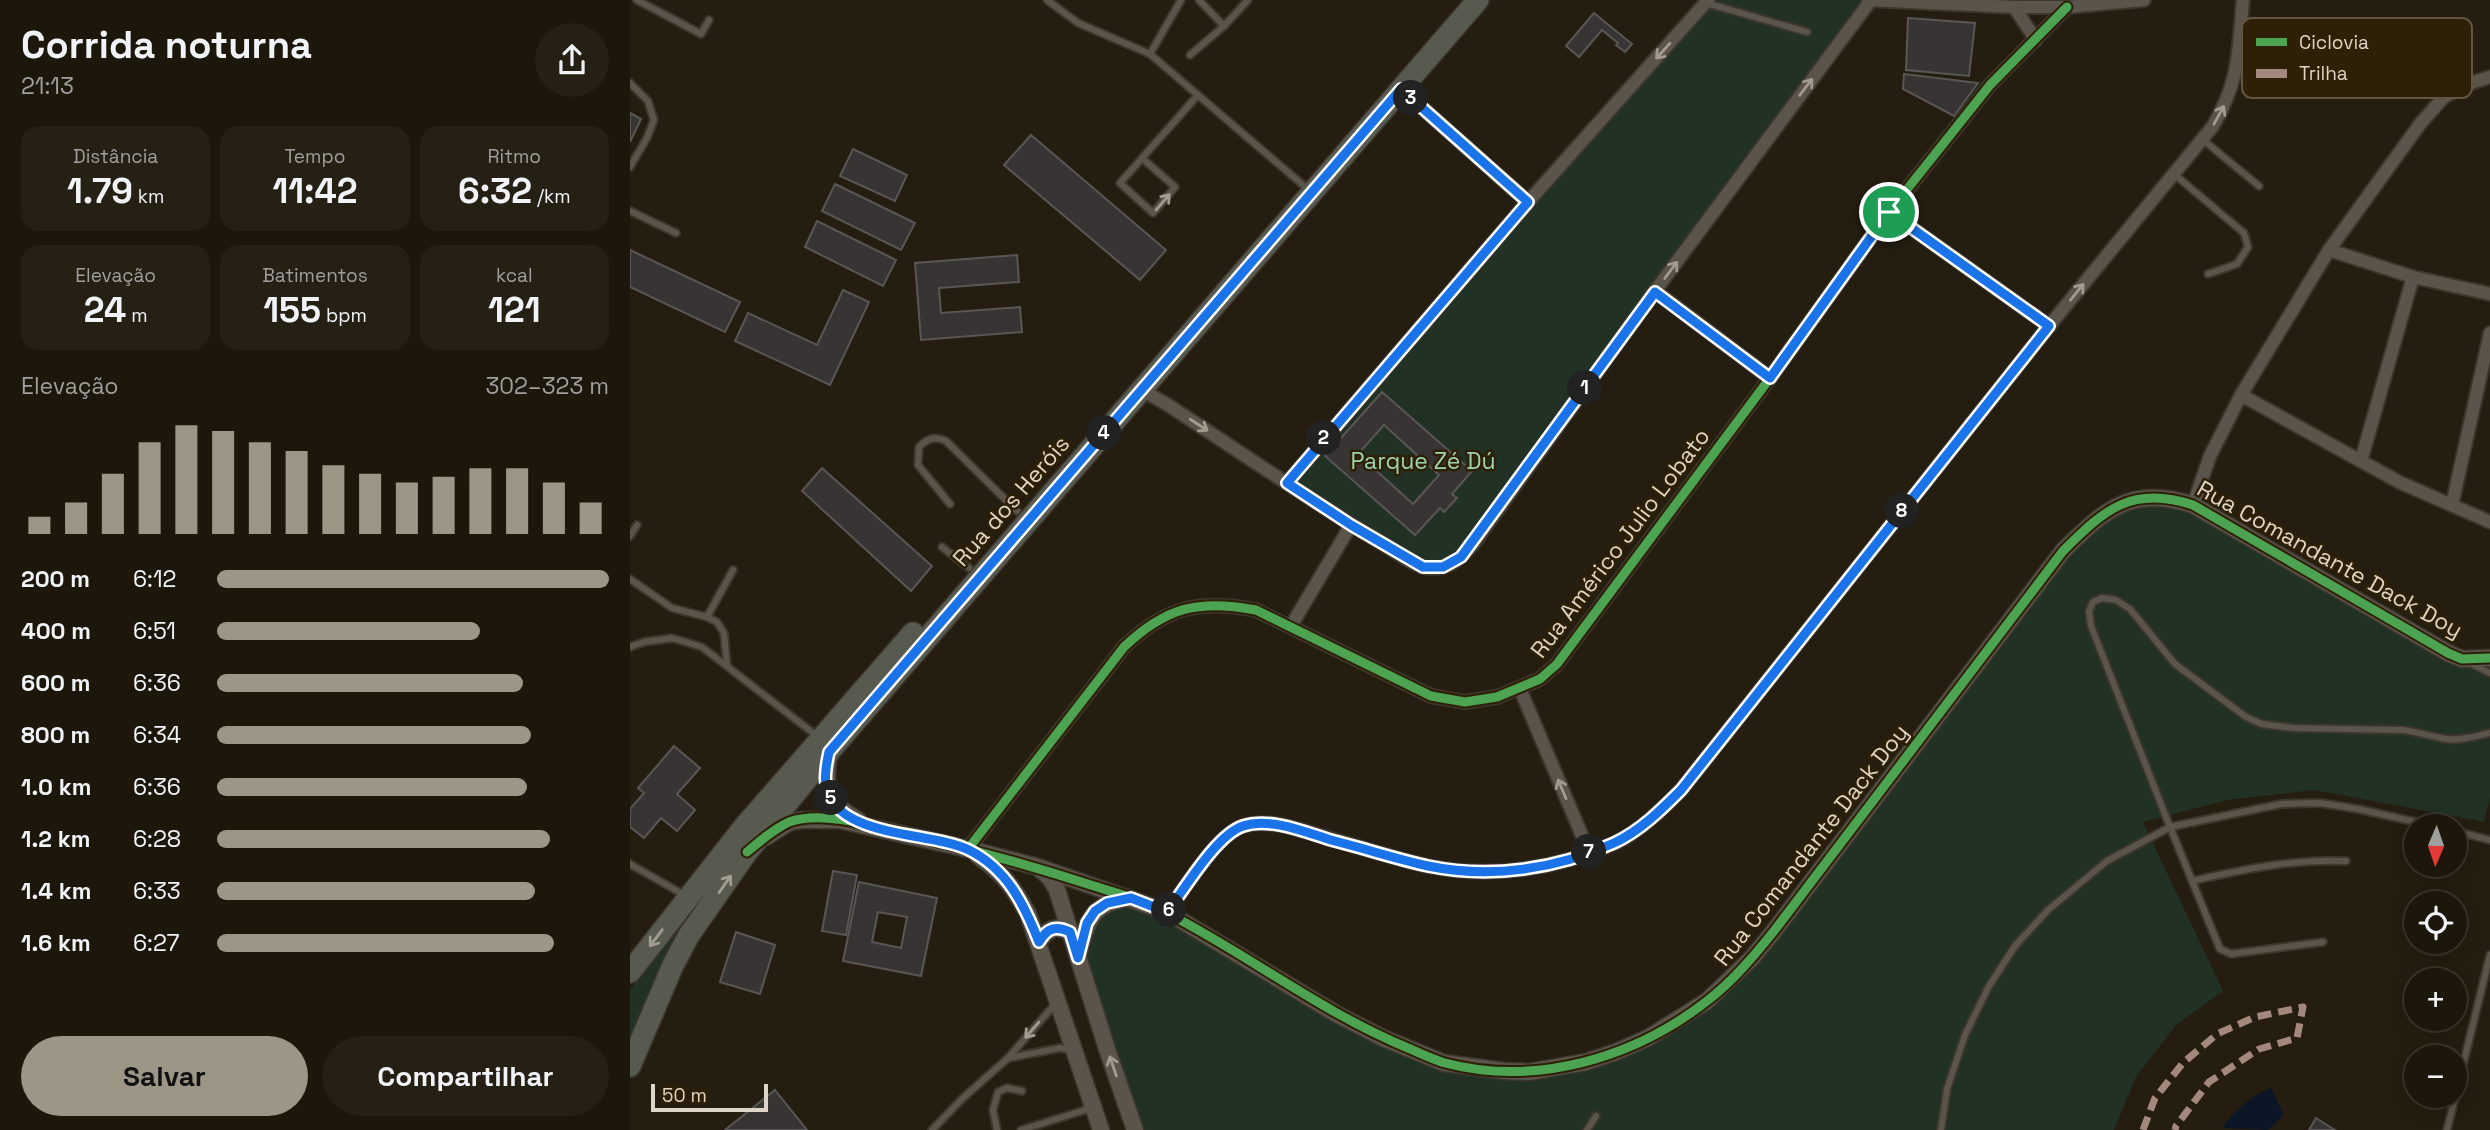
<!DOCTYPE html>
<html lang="pt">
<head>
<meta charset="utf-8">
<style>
	:root { --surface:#1c160b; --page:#251f14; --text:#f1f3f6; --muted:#a09f9d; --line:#3a352c; --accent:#9d9586 }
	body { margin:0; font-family:"Space Grotesk",sans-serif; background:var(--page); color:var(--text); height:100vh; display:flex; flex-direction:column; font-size:26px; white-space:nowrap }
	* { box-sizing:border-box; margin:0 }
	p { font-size:23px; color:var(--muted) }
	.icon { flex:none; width:38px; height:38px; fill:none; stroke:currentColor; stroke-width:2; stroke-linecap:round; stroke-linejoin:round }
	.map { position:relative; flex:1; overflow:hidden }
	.drawer { display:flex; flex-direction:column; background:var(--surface); width:630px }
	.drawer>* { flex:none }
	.needle { width:46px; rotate:182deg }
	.tools { position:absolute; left:1774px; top:814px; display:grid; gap:14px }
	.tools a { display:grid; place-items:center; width:63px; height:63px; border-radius:50%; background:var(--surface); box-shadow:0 4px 18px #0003,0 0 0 2px var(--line); font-size:35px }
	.scale { position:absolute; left:21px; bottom:18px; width:117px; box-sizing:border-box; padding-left:7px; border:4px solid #ded5c6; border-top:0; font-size:19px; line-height:24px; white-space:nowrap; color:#ded5c6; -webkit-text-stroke:5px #2e2006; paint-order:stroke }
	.pin { position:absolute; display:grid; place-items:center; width:60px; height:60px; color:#fff; margin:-30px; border:4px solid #fff; border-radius:50%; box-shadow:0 2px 7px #0007 }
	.km { position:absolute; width:35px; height:35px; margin:-18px; border-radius:50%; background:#222; color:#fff; font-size:19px; line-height:35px; text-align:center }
	.round { display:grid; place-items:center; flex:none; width:74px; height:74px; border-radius:37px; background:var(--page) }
	.summary { display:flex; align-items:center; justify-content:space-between; height:119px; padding:0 21px }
	h1 { font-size:38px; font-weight:700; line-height:52px }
	.figures { display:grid; grid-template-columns:repeat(3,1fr); gap:10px; height:119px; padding:7px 21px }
	.figures div { display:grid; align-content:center; border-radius:18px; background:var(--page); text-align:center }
	.figures b { font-size:35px; font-weight:700 }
	.figures small { font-size:19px; font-weight:400 }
	.figures p { font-size:19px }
	.chart { height:196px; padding:14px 21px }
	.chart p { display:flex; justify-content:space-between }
	.chart svg { width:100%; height:126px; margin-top:7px; stroke:var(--accent); stroke-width:6 }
	.cta { display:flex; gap:14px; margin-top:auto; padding:14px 21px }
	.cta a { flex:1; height:80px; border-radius:42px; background:var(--accent); color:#111; font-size:28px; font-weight:700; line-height:80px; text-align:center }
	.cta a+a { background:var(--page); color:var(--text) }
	ul { padding:0 21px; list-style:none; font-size:23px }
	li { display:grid; grid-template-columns:112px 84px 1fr; align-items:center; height:52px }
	li i { height:18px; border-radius:9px; background:var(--accent) }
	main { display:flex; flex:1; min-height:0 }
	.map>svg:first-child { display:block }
	.green { fill:#213124 }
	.water { fill:#0b1627 }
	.building { fill:#383433; stroke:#5a5655; stroke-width:2; fill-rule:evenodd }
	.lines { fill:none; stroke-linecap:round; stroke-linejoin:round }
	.service-casing { stroke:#3c362d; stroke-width:10 }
	.minor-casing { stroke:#3c362d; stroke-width:16 }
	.tertiary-casing { stroke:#3c362d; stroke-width:19 }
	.primary-casing { stroke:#3c362d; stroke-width:24 }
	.service { stroke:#5b544a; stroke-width:6 }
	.minor { stroke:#5b544a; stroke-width:12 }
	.tertiary { stroke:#5b544a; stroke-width:16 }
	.primary { stroke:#58594f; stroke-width:21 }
	.quiet { stroke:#a5887d; stroke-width:7; stroke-dasharray:14 7; stroke-linecap:butt }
	.cycleway-casing { stroke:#2e2006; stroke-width:13 }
	.cycleway { stroke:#4ca352; stroke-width:9 }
	.oneway { stroke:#a39b8e }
	.oneway2 { stroke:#a29d90 }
	.route-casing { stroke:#fff; stroke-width:14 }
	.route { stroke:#1a73e8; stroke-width:9 }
	.labels { text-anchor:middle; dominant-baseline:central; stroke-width:5; stroke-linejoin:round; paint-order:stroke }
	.park-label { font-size:23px; fill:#9ed3af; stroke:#2e2006 }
	.street-label { font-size:23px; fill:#ded5c6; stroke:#2e2006 }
	.key { fill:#2e2006; stroke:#635640; stroke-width:2 }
	.key-label { font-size:19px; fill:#ded5c6 }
</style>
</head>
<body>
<main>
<section class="drawer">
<div class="summary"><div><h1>Corrida noturna</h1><p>21:13</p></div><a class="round"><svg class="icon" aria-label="share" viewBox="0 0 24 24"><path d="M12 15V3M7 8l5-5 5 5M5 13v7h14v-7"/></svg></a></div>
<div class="figures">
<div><p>Distância</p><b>1.79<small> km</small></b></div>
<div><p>Tempo</p><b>11:42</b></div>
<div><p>Ritmo</p><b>6:32<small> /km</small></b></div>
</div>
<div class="figures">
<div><p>Elevação</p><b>24<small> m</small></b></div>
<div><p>Batimentos</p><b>155<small> bpm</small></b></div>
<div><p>kcal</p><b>121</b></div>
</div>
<div class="chart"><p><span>Elevação</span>302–323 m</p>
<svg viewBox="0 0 160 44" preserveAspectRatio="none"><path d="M5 44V38M15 44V33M25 44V23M35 44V12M45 44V6M55 44V8M65 44V12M75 44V15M85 44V20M95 44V23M105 44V26M115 44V24M125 44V21M135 44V21M145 44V26M155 44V33"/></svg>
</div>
<ul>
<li><b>200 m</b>6:12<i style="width:100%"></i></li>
<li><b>400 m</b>6:51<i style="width:67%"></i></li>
<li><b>600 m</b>6:36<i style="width:78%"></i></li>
<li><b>800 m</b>6:34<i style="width:80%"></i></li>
<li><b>1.0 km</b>6:36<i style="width:79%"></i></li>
<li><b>1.2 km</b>6:28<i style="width:85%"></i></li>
<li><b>1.4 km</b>6:33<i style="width:81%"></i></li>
<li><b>1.6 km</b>6:27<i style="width:86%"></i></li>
</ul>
<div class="cta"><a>Salvar</a><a>Compartilhar</a></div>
</section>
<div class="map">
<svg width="1860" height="1130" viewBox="0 0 1860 1130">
	<rect width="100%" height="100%" fill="#251d0f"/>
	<!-- green -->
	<g class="green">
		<path d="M1078,0h160l-395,544 -41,25 -145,-86z"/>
		<path d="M1546,499l314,175v124l-6,24 -170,-32 -86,10 -85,22 80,169 -47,34 -40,52 -22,53h-979l-57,-172 9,-35 44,-25 207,117 102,46 64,10 112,-19 113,-71 334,-430 46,-40z"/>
		<path d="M100,859l-37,51 -31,53 -32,76v-49z"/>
	</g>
	<!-- water -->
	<path class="water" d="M1641,1088l13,27 -16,15 -46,-2c13,-18 29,-32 49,-40z"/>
	<!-- building -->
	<g class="building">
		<path d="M964,13l38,31 -7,8 -9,-7 2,-2 -16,-13 -23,27 -13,-11z"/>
		<path d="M1278,18l67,5 -6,53 -63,-6z"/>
		<path d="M1274,74l74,9 -24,33 -51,-27z"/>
		<path d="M0,113l11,6 -11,23z"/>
		<path d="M401,135l135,115 -26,30 -136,-115z"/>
		<path d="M223,149l54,26 -12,26 -55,-25z"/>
		<path d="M205,184l80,39 -14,27 -79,-39z"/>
		<path d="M187,221l79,39 -13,26 -78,-39z"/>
		<path d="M0,250l110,52 -15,30 -95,-45z"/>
		<path d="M387,255l2,27 -80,6 2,25 79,-6 2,25 -101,8 -6,-77z"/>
		<path d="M213,290l26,12 -39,83 -95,-44 13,-28 69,32z"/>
		<path d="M752,392l90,79 -20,23 5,4 -13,14 -4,-4 -25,27 -90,-79zM754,425l55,50 -26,29 -55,-50z"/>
		<path d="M192,468l110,98 -21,25 -109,-100z"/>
		<path d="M44,746l26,22 -23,26 18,16 -18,21 -16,-13 -17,20 -14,-11v-18l14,-16 -6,-5z"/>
		<path d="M203,871l24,4 -11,60 -24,-4z"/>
		<path d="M229,882l78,16 -16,78 -78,-15zM248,912l29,5 -6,31 -29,-6z"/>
		<path d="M106,932l39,13 -15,49 -40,-12z"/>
		<path d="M145,1090l32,40h-82z"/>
		<path d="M1686,1118l19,12h-26z"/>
	</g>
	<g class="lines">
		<!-- service casing -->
		<g class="service-casing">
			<g id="service">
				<path d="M7,0l64,34 8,-14"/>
				<path d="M417,0l31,23 72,31 153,131"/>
				<path d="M569,0l25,26"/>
				<path d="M1076,3l101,29"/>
				<path d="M520,54l31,-54"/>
				<path d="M560,55l34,-29 24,-26"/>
				<path d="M0,83l18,18 6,19 -7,18 -17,29"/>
				<path d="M1572,139l57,47"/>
				<path d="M512,158l33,29 -22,26 -33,-30 78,-88"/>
				<path d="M1544,174l70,59 4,14 -11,17 -29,10"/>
				<path d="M0,211l46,22"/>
				<path d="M320,504l-32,-39 1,-18c9,-9 15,-11 27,-6l71,70"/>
				<path d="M0,536l7,-11"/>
				<path d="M312,547l27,21"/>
				<path d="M0,579l42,29 35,9 10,5 7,11 3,33"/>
				<path d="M77,617l26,-47"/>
				<path d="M0,647l14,-5 28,-4 30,9 115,89"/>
				<path d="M1840,663l20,10"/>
				<path d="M1825,831l35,9"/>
				<path d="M0,864l56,32"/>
				<path d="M1562,881c52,-12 101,-22 154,-20"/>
				<path d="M1693,942l-92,12 -11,-5 -50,-122 -79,-201 -2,-15 4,-9 9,-4 14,2 14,9 45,55 71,53 16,7 31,4 109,2c15,1 29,7 44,9 14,2 30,-3 44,-6"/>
				<path d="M378,1058l52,-10 11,2"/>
				<path d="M302,1130l31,-32 45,-40 48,-55"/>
				<path d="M367,1130l-4,-20 5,-18 9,-4 15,3"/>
				<path d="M391,1130l64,-20 5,-8"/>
				<path d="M957,1130l9,-14"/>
				<path d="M1311,1130l6,-41 18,-54 24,-49 26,-40 33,-36 59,-49 63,-34 111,-23 39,-1 38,6 76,17"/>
				<path d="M1817,1130l43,-175"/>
			</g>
		</g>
		<!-- minor casing -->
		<g class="minor-casing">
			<g id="minor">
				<path d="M1238,0l146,7h53l77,-7"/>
				<path d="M1384,7l22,33"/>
				<path d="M771,89l127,113"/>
				<path d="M1259,212l160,114"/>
				<path d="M1699,250l84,27 77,17"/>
				<path d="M1025,291l115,87"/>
				<path d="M510,389l28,16c72,47 143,96 217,140 14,8 32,24 48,23 18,0 29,-12 40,-24l182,-253 216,-291"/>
				<path d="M1611,395l158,87 91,40"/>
				<path d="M1731,461l52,-184"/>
				<path d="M657,483l241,-281 180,-202"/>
				<path d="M1563,505l17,-49 31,-61 88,-145 91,-126 23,-26 21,-13 26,-8"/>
				<path d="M1822,505l38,-172"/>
				<path d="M661,626l60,-101"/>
				<path d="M890,689l69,163"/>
				<path d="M338,849l156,-202c42,-40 75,-48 132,-37l175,86 34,6 32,-5 43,-18 17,-15 213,-286 119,-166 101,-127 77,-78"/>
				<path d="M537,912c18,-23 49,-77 76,-86 27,-9 62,6 88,13 32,9 65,20 97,27 63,13 129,3 187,-23 25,-12 46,-33 66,-53l368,-464 164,-200c27,-46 25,-74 30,-126"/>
			</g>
		</g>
		<!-- tertiary casing -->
		<g class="tertiary-casing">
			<g id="tertiary">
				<path d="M199,753c-5,35 -4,49 29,67"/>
				<path d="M136,837l24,-15 11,-2h38l129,29 70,18 129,45 171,103 45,23 61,25 60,8 25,1 57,-10 30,-10 32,-14 59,-37 45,-43 22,-27 289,-380c42,-42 69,-66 130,-46l255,148 14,6 28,-1"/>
				<path d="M348,856c25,17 36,32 50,58l73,216"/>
				<path d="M409,868l11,10 7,12 50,159 28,81"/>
				<path d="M409,942c8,-14 17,-17 31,-10"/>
				<path d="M448,957c9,-35 11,-52 50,-59"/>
			</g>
		</g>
		<!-- primary casing -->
		<g class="primary-casing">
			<g id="primary">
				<path d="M0,972l114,-145 169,-194"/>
				<path d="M0,1066l43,-101 16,-30 58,-83 82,-100 649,-752"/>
			</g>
		</g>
		<!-- service -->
		<use href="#service" class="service"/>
		<!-- minor -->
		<use href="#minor" class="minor"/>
		<!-- tertiary -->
		<use href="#tertiary" class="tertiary"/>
		<!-- primary -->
		<use href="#primary" class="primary"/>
		<!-- quiet -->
		<path class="quiet" d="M1513,1130l12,-32 28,-35 34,-29 38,-17 48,-10 -6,31 -38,11 -50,33 -33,44 -1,4"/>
		<!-- cycleway casing -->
		<g class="cycleway-casing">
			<g id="cycleway">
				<path d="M338,849l156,-202c42,-40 75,-48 132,-37l175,86 34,6 32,-5 43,-18 17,-15 213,-286 119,-166 101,-127 77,-78"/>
				<path d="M117,852c13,-11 27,-23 42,-30 35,-13 94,7 129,15 60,14 118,30 176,49 25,8 52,15 75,28 81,42 154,99 239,134 12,5 24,11 37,15 91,24 189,-5 262,-62 26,-20 47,-45 67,-70l289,-380c42,-42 69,-66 130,-46l255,148 14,6 28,-1"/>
			</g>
		</g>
		<!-- cycleway -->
		<use href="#cycleway" class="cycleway"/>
	</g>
	<!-- one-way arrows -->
	<defs><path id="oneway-shaft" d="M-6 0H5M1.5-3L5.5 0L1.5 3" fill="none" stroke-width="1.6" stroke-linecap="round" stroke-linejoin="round" transform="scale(1.75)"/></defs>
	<g class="oneway">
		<use href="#oneway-shaft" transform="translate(1033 51) rotate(132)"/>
		<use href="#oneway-shaft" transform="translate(1176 87) rotate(-53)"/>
		<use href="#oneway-shaft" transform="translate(1589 115) rotate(-61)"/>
		<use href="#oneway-shaft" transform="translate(533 202) rotate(-49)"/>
		<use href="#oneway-shaft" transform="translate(1041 270) rotate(-53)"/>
		<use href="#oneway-shaft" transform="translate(1447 292) rotate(-51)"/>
		<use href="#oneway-shaft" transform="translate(569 425) rotate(33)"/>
		<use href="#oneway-shaft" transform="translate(932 789) rotate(-113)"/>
		<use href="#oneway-shaft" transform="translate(402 1030) rotate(131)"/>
		<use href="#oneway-shaft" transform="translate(483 1066) rotate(-109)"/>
	</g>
	<g class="oneway2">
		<use href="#oneway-shaft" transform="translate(95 884) rotate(-55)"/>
		<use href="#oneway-shaft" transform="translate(26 938) rotate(127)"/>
	</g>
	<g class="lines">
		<!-- route casing -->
		<g class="route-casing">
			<path id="route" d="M771,89l127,113 -241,281 64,42 72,42h20l18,-10 194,-265 115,86 119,-166 160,114 -368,464c-20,20 -41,41 -67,53 -57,26 -123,36 -186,23 -32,-7 -65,-18 -97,-26 -26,-8 -61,-23 -88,-14 -27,9 -58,63 -76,86l-36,-14 -24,5 -12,8 -8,12 -9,35 -8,-26c-14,-7 -23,-4 -31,10 -15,-38 -32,-73 -70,-92 -37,-19 -136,-11 -143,-66 -2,-10 1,-22 3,-32z"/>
		</g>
		<!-- route -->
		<use href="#route" class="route"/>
	</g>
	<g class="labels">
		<!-- park labels -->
		<g class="park-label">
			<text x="793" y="461">Parque Zé Dú</text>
		</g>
		<!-- street labels -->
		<g class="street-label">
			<text transform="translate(381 501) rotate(-49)">Rua dos Heróis</text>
			<text transform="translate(990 543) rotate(-53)">Rua Américo Julio Lobato</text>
			<text transform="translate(1700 559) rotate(29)">Rua Comandante Dack Doy</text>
			<text transform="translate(1181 845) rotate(-52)">Rua Comandante Dack Doy</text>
		</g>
	</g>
	<!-- legend -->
	<rect x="1612" y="18" width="230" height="80" rx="10" class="key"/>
	<rect x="1626" y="38" width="31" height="8" fill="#4ca352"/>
	<rect x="1626" y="69" width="31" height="9" fill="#a5887d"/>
	<g class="key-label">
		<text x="1669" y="49">Ciclovia</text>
		<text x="1669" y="80">Trilha</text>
	</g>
</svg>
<div class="tools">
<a><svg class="needle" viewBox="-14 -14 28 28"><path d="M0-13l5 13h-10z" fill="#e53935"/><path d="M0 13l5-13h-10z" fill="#a09f9d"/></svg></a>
<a><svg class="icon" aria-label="locate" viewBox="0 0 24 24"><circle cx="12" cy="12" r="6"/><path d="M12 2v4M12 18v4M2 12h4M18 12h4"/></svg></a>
<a>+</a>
<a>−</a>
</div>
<div class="scale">50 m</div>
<div class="pin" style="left:1259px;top:212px;background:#1e9e55"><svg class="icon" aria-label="arrive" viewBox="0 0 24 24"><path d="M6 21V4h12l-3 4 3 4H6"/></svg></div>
<b class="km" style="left:955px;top:388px">1</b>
<b class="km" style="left:694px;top:438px">2</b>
<b class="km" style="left:781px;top:98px">3</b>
<b class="km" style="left:474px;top:433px">4</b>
<b class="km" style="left:201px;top:798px">5</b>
<b class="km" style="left:539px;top:910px">6</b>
<b class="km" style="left:959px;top:852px">7</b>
<b class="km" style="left:1272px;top:511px">8</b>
</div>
</main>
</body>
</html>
